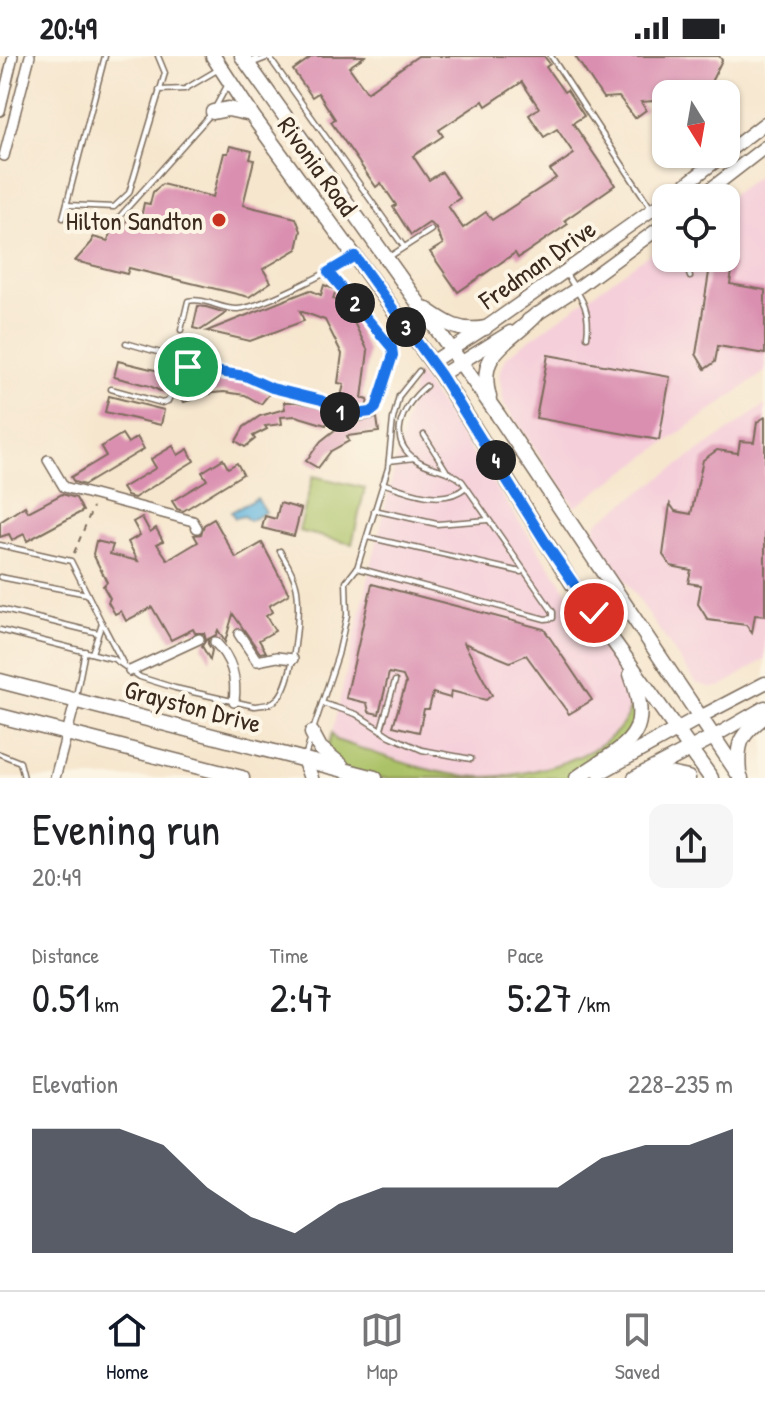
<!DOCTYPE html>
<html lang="en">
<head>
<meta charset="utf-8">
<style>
	:root { --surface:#fff; --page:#f6f6f6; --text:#202124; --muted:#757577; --line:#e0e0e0; --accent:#111827 }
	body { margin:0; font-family:"Patrick Hand",sans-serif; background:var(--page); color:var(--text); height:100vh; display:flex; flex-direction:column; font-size:30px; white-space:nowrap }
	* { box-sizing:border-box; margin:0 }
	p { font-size:26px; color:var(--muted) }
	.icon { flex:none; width:44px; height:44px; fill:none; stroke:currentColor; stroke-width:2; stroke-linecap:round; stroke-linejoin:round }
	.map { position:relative; height:722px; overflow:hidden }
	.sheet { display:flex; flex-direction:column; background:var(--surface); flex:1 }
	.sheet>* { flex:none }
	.needle { width:52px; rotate:169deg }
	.fabs { position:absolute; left:652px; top:24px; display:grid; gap:16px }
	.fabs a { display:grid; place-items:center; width:88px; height:88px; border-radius:16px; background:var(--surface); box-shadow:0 2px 6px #0004; font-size:40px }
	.pin { position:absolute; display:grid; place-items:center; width:68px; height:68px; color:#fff; margin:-34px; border:4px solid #fff; border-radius:50%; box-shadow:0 2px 8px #0007 }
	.km { position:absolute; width:40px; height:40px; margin:-20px; border-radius:50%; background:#222; color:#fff; font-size:22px; line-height:40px; text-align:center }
	.round { display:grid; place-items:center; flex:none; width:84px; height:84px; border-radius:16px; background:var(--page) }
	.headline { display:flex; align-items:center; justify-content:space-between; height:136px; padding:0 32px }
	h1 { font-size:44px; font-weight:600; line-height:60px }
	.stats { display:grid; grid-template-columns:repeat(3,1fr); gap:12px; height:136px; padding:8px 32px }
	.stats div { display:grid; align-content:center }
	.stats b { font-size:40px; font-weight:600 }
	.stats small { font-size:22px; font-weight:400 }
	.stats p { font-size:22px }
	.chart { height:224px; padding:16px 32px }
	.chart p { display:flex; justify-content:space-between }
	.chart svg { width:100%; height:144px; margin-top:8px; fill:var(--accent); opacity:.7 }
	.status { display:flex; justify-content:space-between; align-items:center; height:56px; padding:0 40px; background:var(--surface); direction:ltr }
	.status svg { height:22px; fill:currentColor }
	.dock { display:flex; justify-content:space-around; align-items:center; height:112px; border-top:2px solid var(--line); background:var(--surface); font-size:22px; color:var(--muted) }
	.dock a { display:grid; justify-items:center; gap:4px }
	.dock .active { color:var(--accent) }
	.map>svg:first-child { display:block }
	.built { fill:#f5cfda }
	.green { fill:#acc267; stroke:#747642; stroke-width:2 }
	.water { fill:#64b6df; stroke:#50707e; stroke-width:2 }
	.building { fill:#da8fb0; fill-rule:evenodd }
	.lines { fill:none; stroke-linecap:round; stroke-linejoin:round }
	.lane-casing { stroke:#7c6c5c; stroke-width:7 }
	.street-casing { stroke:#7c6c5c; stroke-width:12 }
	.secondary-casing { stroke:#7c6c5c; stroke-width:15 }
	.primary-casing { stroke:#7c6c5c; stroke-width:17 }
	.path { stroke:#7c6c5c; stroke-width:2; stroke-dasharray:6 6; stroke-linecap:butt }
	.lane { stroke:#fff; stroke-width:4 }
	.street { stroke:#fff; stroke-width:9 }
	.secondary { stroke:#fff; stroke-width:12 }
	.primary { stroke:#fff; stroke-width:14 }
	.route-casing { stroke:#fff; stroke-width:16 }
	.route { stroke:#1a73e8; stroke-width:10 }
	.poi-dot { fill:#c8321e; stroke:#fcf5e5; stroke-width:3 }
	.labels { text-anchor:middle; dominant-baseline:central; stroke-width:8; stroke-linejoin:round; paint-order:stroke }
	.street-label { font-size:26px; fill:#3b2a1e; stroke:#fcf5e5 }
	.poi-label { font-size:26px; fill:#3b2a1e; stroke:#fcf5e5; text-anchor:end }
</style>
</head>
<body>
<div class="status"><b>20:49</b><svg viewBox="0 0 49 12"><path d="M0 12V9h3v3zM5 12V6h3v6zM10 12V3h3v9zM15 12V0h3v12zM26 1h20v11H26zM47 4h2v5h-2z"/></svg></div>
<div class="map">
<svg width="765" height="722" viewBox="0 0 765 722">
	<rect width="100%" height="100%" fill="#fcf5e5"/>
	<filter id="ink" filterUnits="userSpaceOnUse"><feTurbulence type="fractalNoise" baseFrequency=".0125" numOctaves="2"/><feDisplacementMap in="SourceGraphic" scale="16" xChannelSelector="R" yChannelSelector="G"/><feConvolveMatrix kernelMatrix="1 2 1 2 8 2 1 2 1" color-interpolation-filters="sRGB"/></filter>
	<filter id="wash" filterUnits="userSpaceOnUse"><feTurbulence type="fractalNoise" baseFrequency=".006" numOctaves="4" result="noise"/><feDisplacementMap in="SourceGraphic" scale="32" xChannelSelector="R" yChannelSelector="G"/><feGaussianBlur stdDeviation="1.8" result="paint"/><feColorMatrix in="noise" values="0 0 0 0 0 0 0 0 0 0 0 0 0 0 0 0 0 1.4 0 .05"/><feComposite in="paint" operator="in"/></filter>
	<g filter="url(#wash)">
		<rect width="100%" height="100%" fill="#f6e6ce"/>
		<!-- built -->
		<g class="built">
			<path d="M765,115v201l-190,135 -71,-103 -5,-30 8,-18 159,-114v16h60v-59z"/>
			<path d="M417,316l206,301 9,33 -6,12 -17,20 -20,14 -23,11 -45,11 -42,3 -51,-8 -92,-29 -4,-7z"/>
			<path d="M765,349v254l-43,27 -9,2 -17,-5 -102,-148 2,-12z"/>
		</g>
		<!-- green -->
		<g class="green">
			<path d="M313,420l52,12 -13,56 -53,-13z"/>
			<path d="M631,614l11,51 -66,57h-204l-50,-11 10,-34 4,7c46,15 96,36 144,37 43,1 138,-20 150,-69 3,-9 -4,-25 -7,-35z"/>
		</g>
		<!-- water -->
		<path class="water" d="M257,442l8,14 -16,9 -5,-5 -9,2 -4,-6z"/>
		<g id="blocks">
			<!-- building -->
			<g class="building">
				<path d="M313,0h52l-16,11 18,25 51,-36h126l6,8 -4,3 18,25 3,-2 17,26 -11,7 42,62 -50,35 3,4 -50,34 -3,-5 -57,39 -28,-40 13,-8 -8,-17 -6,-4 -18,12 -18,-28 3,-2 -15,-22 -5,4 -45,-65 4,-3 -17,-26 -6,4 -19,-27zM522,26l17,26 -10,7 15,22 13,-8 17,25 -24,16 6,8 -64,42 -6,-8 -23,16 -15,-22 12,-8 -18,-26 -13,8 -16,-24 30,-20 -4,-6 44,-29 3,5z"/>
				<path d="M575,0h144l3,4 -15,30 -41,4v6l-25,2 5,8 -11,8 -16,-21 -16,1z"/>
				<path d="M230,90l22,5 -2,8 4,1 -11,45 53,13 5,13 -4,18 -34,20 8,13 -22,15 -120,-29 -2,6 -52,-13 17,-19 1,-5 15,4 3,-13 13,4 3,-14 13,4 4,-19 6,1 3,-12 9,-8 51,13 11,-44h4z"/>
				<path d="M715,202h14l4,7 -3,19 35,6v64l-47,-8 -3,16 -10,7 -9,-15 15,-94z"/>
				<path d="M324,229l12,5 -3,9 12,5 23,47 -6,47 6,2 -2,8 -26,-7 4,-17 -6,-1 4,-29 -17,-34 -25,-9 4,10 -54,20 -43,-10 103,-41 11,5z"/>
				<path d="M198,250l8,1 20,6 -25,17 -8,-2z"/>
				<path d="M548,299l122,22 -11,63 -123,-22z"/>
				<path d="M118,305l37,9 18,9 -7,15 -16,-8 -36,-9z"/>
				<path d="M211,322l28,2 30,14 -8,10 -16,-9 -21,-3 -11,1 -29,9 -6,-10 2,-4z"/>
				<path d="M109,340l55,14 -3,15 -56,-13z"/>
				<path d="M284,346h13l25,5 11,6 -7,12 -30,-9 -15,1 1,7 -17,2 2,3 -14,7 2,3 -10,8 -9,-6 8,-14 16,-11 25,-7z"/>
				<path d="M765,361v199l-10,-1 -3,18 -6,-8 -38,-5 -10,-16 3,-19 -13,-2 3,-13 -20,-4 -8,-11 7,-51 5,7 16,3 12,-54 14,-10 21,3 2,-12 14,1 3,-20z"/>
				<path d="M377,362l2,14 -32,4 2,5 -18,10 -13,17 -12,-7 15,-20 15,-12 17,-7z"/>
				<path d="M122,378l6,9 9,-6 7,12 -60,36 -10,-3 -3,-5 35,-21 -5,-9z"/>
				<path d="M173,390l5,9 10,-6 6,12 -60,37 -7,-2 -5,-8 34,-20 -5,-9z"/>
				<path d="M223,403l5,9 9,-5 6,11 -60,37 -6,-2 -5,-8 35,-21 -5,-8z"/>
				<path d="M62,438l14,4 7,13 -56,30 -3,-7 -12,6 -3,-6 -9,3v-15l25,-16 3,6z"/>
				<path d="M280,447l21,6 -7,27 -32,-8 3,-12 11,3z"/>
				<path d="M142,461l8,15 6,-4 7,13 -6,3 11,16 30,-18 -4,-7 7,-1 3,-9 10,-6 22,39 26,-15 27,51 -20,12 3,6 -6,4 9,15 -16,9 7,12 -6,1 -27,-39 -8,28 -7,-12 -2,5 -8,4v5l4,6 -2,10 -8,-14 4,-6 -2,-7h-9l-2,-4 -22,11 -19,-33 -26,14 -5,-10 -6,3 -7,-12 2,-4 -7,-12 4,-4 -14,-28 3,-13 17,4 -3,9 28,7 -10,-19 12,-7 -7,-13z"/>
				<path d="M372,528l172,45 48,71 -23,14 -43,-59 -16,7 -46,-19 28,52 -6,5 -35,-9 -1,7 -17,-5 -4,16h-5l-5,23 -26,-6 13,-43 -3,-7 -14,-3 -10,41 -10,-2 -2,-9 -21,-5z"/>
			</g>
		</g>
	</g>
	<g filter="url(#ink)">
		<use href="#blocks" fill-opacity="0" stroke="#7c6c5c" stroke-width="2"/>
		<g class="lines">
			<!-- lane casing -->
			<g class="lane-casing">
				<g id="lane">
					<path d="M551,0l115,175"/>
					<path d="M269,1l135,190"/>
					<path d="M251,7l8,-7"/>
					<path d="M251,8l18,-7"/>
					<path d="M159,34l26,-1 34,-20"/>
					<path d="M215,52l13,-24"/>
					<path d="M67,149l47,2 15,-14 36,-120 -7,-17"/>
					<path d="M63,162l42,-162"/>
					<path d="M113,168l97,-109"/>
					<path d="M389,201l42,-27"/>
					<path d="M684,202l6,19"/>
					<path d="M566,218c15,23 25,35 21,63"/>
					<path d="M181,274l7,-29c17,-4 33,9 50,8 24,-2 93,-38 115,-52"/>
					<path d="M126,287l42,12 20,12 57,9 27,12 49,12 27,15 23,-3 5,-4 17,-53 -1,-7 -64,-76"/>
					<path d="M111,333l51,14 6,-2 17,-36"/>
					<path d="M424,379l22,35"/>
					<path d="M389,405l26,-3"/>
					<path d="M382,427c26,8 61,24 84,4"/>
					<path d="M374,454l63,14 51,-4"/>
					<path d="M367,481l154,35"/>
					<path d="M0,489l71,16 31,62 -10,30"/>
					<path d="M357,512l188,51 8,-1v-6l-91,-131c-12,-11 -26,-11 -40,-18 -39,-20 -20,-57 4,-77"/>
					<path d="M0,521l87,17"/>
					<path d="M0,553l98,24"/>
					<path d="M102,567l21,40"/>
					<path d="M0,574l114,29 26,18 35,11 79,18c9,-1 17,-1 23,-7 17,-15 25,-93 19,-114 -3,-13 -10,-23 -16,-34"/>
					<path d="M76,640l9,-45"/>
					<path d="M322,647l34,11 34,22 32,14 49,9"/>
					<path d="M381,673l14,-48"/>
					<path d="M313,674l25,-75 9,-40 -1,-33 11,-14 31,-100 5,-49 6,-23 20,-25"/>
					<path d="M0,698l20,8 4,16"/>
					<path d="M305,700l6,-18"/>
				</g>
			</g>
			<!-- street casing -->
			<g class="street-casing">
				<g id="street">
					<path d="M0,55l13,-55"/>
					<path d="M4,100l26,-100"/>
					<path d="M48,404l16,27 129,34 4,7"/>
					<path d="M239,578l18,27 20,-4 16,2"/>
					<path d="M215,586c17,17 22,36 19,60"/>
					<path d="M130,615l69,-32"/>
					<path d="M55,722l21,-79"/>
				</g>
			</g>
			<!-- secondary casing -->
			<g class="secondary-casing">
				<g id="secondary">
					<path d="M668,142l97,-75"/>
					<path d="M699,142l66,-51"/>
					<path d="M528,264l48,-31 90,-66"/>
					<path d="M432,306l53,-34 181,-128"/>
					<path d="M441,319l69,-43"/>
					<path d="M700,661l65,-34"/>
					<path d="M713,681l52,-30"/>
				</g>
			</g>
			<!-- primary casing -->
			<g class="primary-casing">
				<g id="primary">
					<path d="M213,0l38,58 190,261 131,208 139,195"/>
					<path d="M242,0l256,359 243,363"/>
					<path d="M213,56l15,-3 23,5"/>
					<path d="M427,254c20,14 33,23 58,18"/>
					<path d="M489,341c-13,-46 21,-54 47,-82"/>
					<path d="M0,625l375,97"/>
					<path d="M0,660l242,62"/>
					<path d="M312,677l8,15 21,17"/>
					<path d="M304,703l7,19"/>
					<path d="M600,716l100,-55"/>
					<path d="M739,717c-3,-31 2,-39 26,-57"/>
					<path d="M577,722c49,-34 78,-39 54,-104"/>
					<path d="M635,722l78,-41"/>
					<path d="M647,722l22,-4 19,4"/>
				</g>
			</g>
			<!-- path -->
			<path class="path" d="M74,497l19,-46"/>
			<!-- lane -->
			<use href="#lane" class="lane"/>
			<!-- street -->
			<use href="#street" class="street"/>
			<!-- secondary -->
			<use href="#secondary" class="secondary"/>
			<!-- primary -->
			<use href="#primary" class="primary"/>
		</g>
	</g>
	<g class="lines" filter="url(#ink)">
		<!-- route casing -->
		<g class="route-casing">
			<path id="route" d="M188,311l57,9 27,12 49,12 27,15 23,-3 5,-4 17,-53 -1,-7 -64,-76 27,-16 86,119 105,168 48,70"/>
		</g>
		<!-- route -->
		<use href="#route" class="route"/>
	</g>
	<!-- markers -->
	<circle class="poi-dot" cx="219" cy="164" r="8"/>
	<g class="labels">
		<!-- street labels -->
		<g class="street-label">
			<text transform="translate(318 110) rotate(54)">Rivonia Road</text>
			<text transform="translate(537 208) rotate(-35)">Fredman Drive</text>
			<text transform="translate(193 650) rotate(15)">Grayston Drive</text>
		</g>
		<!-- poi labels -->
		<g class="poi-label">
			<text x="203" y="164">Hilton Sandton</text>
		</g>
	</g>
</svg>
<div class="fabs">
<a><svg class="needle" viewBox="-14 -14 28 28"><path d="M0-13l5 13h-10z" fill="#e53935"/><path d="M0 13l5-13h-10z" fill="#757577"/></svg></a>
<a><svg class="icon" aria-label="locate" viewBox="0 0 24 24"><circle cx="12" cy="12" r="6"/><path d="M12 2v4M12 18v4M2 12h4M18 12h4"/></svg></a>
</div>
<div class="pin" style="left:188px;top:311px;background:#1e9e55"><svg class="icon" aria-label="arrive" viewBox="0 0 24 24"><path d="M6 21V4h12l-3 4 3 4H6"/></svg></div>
<div class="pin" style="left:594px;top:557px;background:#d93025"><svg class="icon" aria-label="check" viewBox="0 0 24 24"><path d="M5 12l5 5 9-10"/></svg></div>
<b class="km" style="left:340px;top:356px">1</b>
<b class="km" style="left:355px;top:247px">2</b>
<b class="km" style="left:406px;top:271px">3</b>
<b class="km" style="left:496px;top:404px">4</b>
</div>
<section class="sheet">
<div class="headline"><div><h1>Evening run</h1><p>20:49</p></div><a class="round"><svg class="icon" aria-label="share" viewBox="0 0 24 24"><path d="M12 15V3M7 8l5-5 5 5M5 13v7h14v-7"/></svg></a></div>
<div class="stats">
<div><p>Distance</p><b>0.51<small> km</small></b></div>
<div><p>Time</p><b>2:47</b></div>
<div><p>Pace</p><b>5:27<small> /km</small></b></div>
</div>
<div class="chart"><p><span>Elevation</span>228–235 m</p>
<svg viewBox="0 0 160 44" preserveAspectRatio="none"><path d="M0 44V6L10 6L20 6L30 11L40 24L50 33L60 38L70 29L80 24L90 24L100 24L110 24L120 24L130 15L140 11L150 11L160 6V44z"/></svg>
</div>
</section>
<nav class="dock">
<a class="active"><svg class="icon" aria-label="home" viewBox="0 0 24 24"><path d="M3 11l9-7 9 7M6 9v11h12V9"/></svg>Home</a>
<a><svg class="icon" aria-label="map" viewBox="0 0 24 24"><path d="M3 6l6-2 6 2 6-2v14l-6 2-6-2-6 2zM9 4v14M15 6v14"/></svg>Map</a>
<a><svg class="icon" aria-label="saved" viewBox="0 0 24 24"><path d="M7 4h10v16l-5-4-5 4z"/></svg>Saved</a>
</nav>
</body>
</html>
